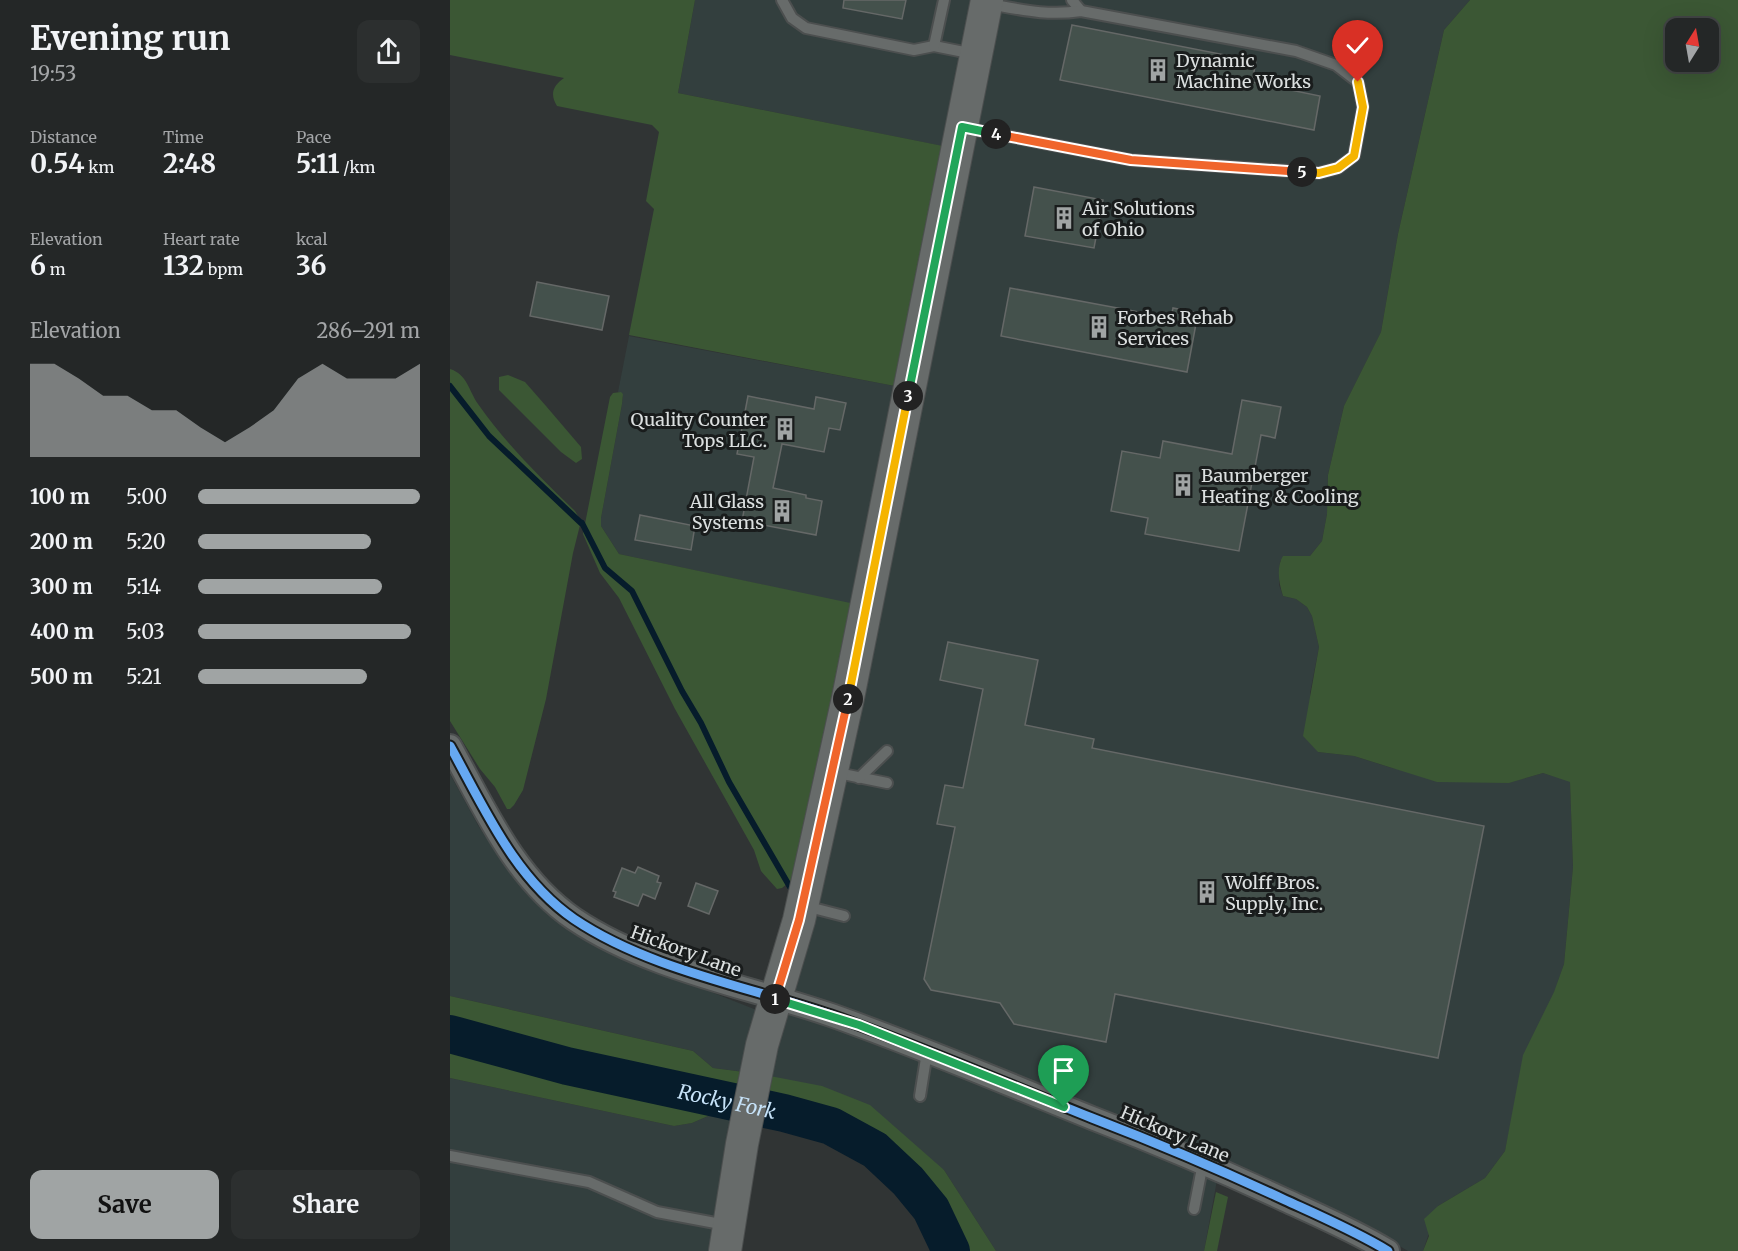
<!DOCTYPE html>
<html lang="en">
<head>
<meta charset="utf-8">
<style>
	:root { --surface:#242727; --page:#2c2f2f; --text:#f1f3f6; --muted:#a3a5a7; --line:#414444; --accent:#a0a4a4 }
	body { margin:0; font-family:Merriweather,serif; background:var(--page); color:var(--text); height:100vh; display:flex; flex-direction:column; font-size:22px; white-space:nowrap }
	* { box-sizing:border-box; margin:0 }
	p { font-size:20px; color:var(--muted) }
	.icon { flex:none; width:33px; height:33px; fill:none; stroke:currentColor; stroke-width:2; stroke-linecap:round; stroke-linejoin:round }
	.map { position:relative; flex:1; overflow:hidden }
	.side { display:flex; flex-direction:column; background:var(--surface); width:450px }
	.side>* { flex:none }
	.needle { width:39px; rotate:11deg }
	.controls { position:absolute; left:1215px; top:18px; display:grid; gap:12px }
	.controls a { display:grid; place-items:center; width:54px; height:54px; border-radius:12px; background:var(--surface); box-shadow:0 6px 24px #0002,0 0 0 2px var(--line); font-size:30px }
	.pin { position:absolute; display:grid; place-items:center; width:51px; height:51px; color:#fff; margin:-62px -26px; border-radius:50% 50% 50% 0; rotate:-45deg; box-shadow:0 0 6px #0007 }
	.pin .icon { rotate:45deg }
	.km { position:absolute; width:30px; height:30px; margin:-15px; border-radius:50%; background:#222; color:#fff; font-size:16px; line-height:30px; text-align:center }
	.round { display:grid; place-items:center; flex:none; width:63px; height:63px; border-radius:12px; background:var(--page) }
	.head { display:flex; align-items:center; justify-content:space-between; height:102px; padding:0 30px }
	h1 { font-size:33px; font-weight:700; line-height:45px }
	.figures { display:grid; grid-template-columns:repeat(3,1fr); gap:9px; height:102px; padding:6px 30px }
	.figures div { display:grid; align-content:center }
	.figures b { font-size:26px; font-weight:700 }
	.figures small { font-size:16px; font-weight:400 }
	.figures p { font-size:16px }
	.chart { height:168px; padding:12px 30px }
	.chart p { display:flex; justify-content:space-between }
	.chart svg { width:100%; height:108px; margin-top:6px; fill:var(--accent); opacity:.7 }
	.action { display:flex; gap:12px; margin-top:auto; padding:12px 30px }
	.action a { flex:1; height:69px; border-radius:12px; background:var(--accent); color:#111; font-size:24px; font-weight:700; line-height:69px; text-align:center }
	.action a+a { background:var(--page); color:var(--text) }
	ul { padding:0 30px; list-style:none; font-size:20px }
	li { display:grid; grid-template-columns:96px 72px 1fr; align-items:center; height:45px }
	li i { height:15px; border-radius:8px; background:var(--accent) }
	main { display:flex; flex:1; min-height:0 }
	.map>svg:first-child { display:block }
	.built { fill:#333f3e }
	.green { fill:#3b5734; fill-rule:evenodd }
	.lines { fill:none; stroke-linecap:round; stroke-linejoin:round }
	.stream { stroke:#061c2b; stroke-width:6 }
	.river { stroke:#061c2b; stroke-width:38 }
	.building { fill:#44514c; stroke:#656867; stroke-width:1.5 }
	.lane-casing { stroke:#4c4f4f; stroke-width:14 }
	.street-casing { stroke:#4c4f4f; stroke-width:26 }
	.secondary-casing { stroke:#4c4f4f; stroke-width:34 }
	.lane { stroke:#676b6a; stroke-width:10 }
	.street { stroke:#676b6a; stroke-width:22 }
	.secondary { stroke:#676b6a; stroke-width:32 }
	.cycleway-casing { stroke:#191c1c; stroke-width:13 }
	.cycleway { stroke:#66a8f1; stroke-width:9 }
	.split-1-casing { stroke:#fff; stroke-width:12 }
	.split-2-casing { stroke:#fff; stroke-width:12 }
	.split-3-casing { stroke:#fff; stroke-width:12 }
	.split-4-casing { stroke:#fff; stroke-width:12 }
	.split-5-casing { stroke:#fff; stroke-width:12 }
	.split-6-casing { stroke:#fff; stroke-width:12 }
	.split-1 { stroke:#22a559; stroke-width:8 }
	.split-2 { stroke:#f0652b; stroke-width:8 }
	.split-3 { stroke:#f5b400; stroke-width:8 }
	.split-4 { stroke:#22a559; stroke-width:8 }
	.split-5 { stroke:#f0652b; stroke-width:8 }
	.split-6 { stroke:#f5b400; stroke-width:8 }
	.labels { text-anchor:middle; dominant-baseline:central; stroke-width:6; stroke-linejoin:round; paint-order:stroke }
	.poi-label { font-size:18px; fill:#dce0e0; stroke:#191c1c; text-anchor:start }
	.street-label { font-size:18px; fill:#dce0e0; stroke:#191c1c }
	.water-label { font-size:20px; font-style:italic; fill:#c6e2f8; stroke:#191c1c }
</style>
</head>
<body>
<main>
<section class="side">
<div class="head"><div><h1>Evening run</h1><p>19:53</p></div><a class="round"><svg class="icon" aria-label="share" viewBox="0 0 24 24"><path d="M12 15V3M7 8l5-5 5 5M5 13v7h14v-7"/></svg></a></div>
<div class="figures">
<div><p>Distance</p><b>0.54<small> km</small></b></div>
<div><p>Time</p><b>2:48</b></div>
<div><p>Pace</p><b>5:11<small> /km</small></b></div>
</div>
<div class="figures">
<div><p>Elevation</p><b>6<small> m</small></b></div>
<div><p>Heart rate</p><b>132<small> bpm</small></b></div>
<div><p>kcal</p><b>36</b></div>
</div>
<div class="chart"><p><span>Elevation</span>286–291 m</p>
<svg viewBox="0 0 160 44" preserveAspectRatio="none"><path d="M0 44V6L10 6L20 12L30 19L40 19L50 25L60 25L70 32L80 38L90 32L100 25L110 12L120 6L130 12L140 12L150 12L160 6V44z"/></svg>
</div>
<ul>
<li><b>100 m</b>5:00<i style="width:100%"></i></li>
<li><b>200 m</b>5:20<i style="width:78%"></i></li>
<li><b>300 m</b>5:14<i style="width:83%"></i></li>
<li><b>400 m</b>5:03<i style="width:96%"></i></li>
<li><b>500 m</b>5:21<i style="width:76%"></i></li>
</ul>
<div class="action"><a>Save</a><a>Share</a></div>
</section>
<div class="map">
<svg width="1288" height="1251" viewBox="0 0 1288 1251">
	<rect width="100%" height="100%" fill="#303434"/>
	<!-- built -->
	<g class="built">
		<path d="M245,0h775l-26,30 -46,204 -17,98 -37,74 -16,69 -1,39 -5,27 -12,15 -30,5 -1,24 4,11 13,3 11,8 5,9 7,31 -9,46 8,59 36,4 38,12 116,15 35,-10 27,8 3,86 -9,97 -52,154 -7,33 -20,27 -47,28 -15,45h-15l-36,-21 -155,-50 -13,71h-208l-52,-81 -200,-98 -31,-4 -20,-17 -243,-55v-222l29,53 32,47 51,51 61,32 136,54 33,-113 63,-293 -236,-51 -18,-28v-8l21,-114 1,-10 -5,-2 11,-56 271,51 47,-240 -269,-54z"/>
		<path d="M0,1078l224,48 18,-3 23,-10 20,5 -23,133h-262z"/>
	</g>
	<!-- green -->
	<g class="green">
		<path d="M0,0h245l-17,93 270,54 -48,240 -271,-52 25,-126 -8,-8 13,-69 -7,-7 -95,-19c-8,-13 -3,-21 7,-28l-114,-23z"/>
		<path d="M1020,0h268v1251h-315l6,-15 -5,-17 14,-13 47,-28 20,-27 18,-96 31,-63 10,-28 9,-97 -3,-85 -27,-9 -34,10 -72,-1 -83,-26 -36,-4 -15,-16 16,-89 -7,-31 -5,-9 -11,-8 -13,-3c-4,-12 -7,-29 0,-40h27l12,-15 5,-27 1,-39 16,-69 37,-74 17,-98 46,-204zM1226,28h32v34h-32z"/>
		<path d="M0,369c17,5 19,22 28,35 28,40 62,73 97,107l6,10 -8,32 -27,146 -23,91 -9,15 -4,4h-3l-12,-22 -15,-18 -30,-48z"/>
		<path d="M58,375l17,7 21,24 35,41 1,12 -6,4 -15,-11 -62,-62v-13z"/>
		<path d="M171,392l2,2 -1,10 -21,114v8l18,28 236,50 -60,282 -8,-2 -5,4 -5,1 -16,-18 -7,-21 -79,-141 -56,-111 -19,-25 -17,-39 27,-137 3,-4z"/>
		<path d="M0,996l243,55 20,17 31,4 -9,46 -20,-5 -23,10 -18,3 -224,-48z"/>
		<path d="M320,1076l52,10 48,19 74,65 52,81h-45l-20,-42 -23,-28 -33,-31 -44,-24 -67,-18z"/>
		<path d="M766,1192l12,5 -11,54h-13z"/>
	</g>
	<g class="lines">
		<!-- stream -->
		<g class="stream">
			<path d="M0,386l39,50 92,87"/>
			<path d="M132,523l23,45 27,23 50,100 19,32 28,59 61,105"/>
		</g>
		<!-- river -->
		<path class="river" id="s1" d="M0,1034l117,32 217,47 47,13 44,24 33,31 23,28 20,42"/>
	</g>
	<!-- building -->
	<g class="building">
		<path d="M394,0h62l-4,19 -59,-11z"/>
		<path d="M622,25l184,36 -4,21 68,14 -6,34 -254,-50z"/>
		<path d="M584,187l69,13 -9,48 -69,-12z"/>
		<path d="M87,282l72,14 -7,34 -72,-14z"/>
		<path d="M560,288l161,30 2,-10 25,5 -11,59 -186,-36z"/>
		<path d="M298,396l66,13 2,-12 30,6 -6,27 -11,-2 -5,24 -42,-8 -9,44 33,7v3l16,3 -6,34 -74,-14 12,-64 -17,-3z"/>
		<path d="M792,400l39,7 -6,31 -14,-3 -22,116 -94,-17 3,-16 -37,-7 11,-60 38,7 3,-17 69,13z"/>
		<path d="M190,515l55,11 -4,24 -56,-10z"/>
		<path d="M498,642l90,18 -13,65 69,14 -2,9 392,78 -46,232 -323,-64 -9,48 -92,-18 -14,-21 -69,-13 -7,-11 31,-152 -18,-3 8,-39 18,3 20,-99 -43,-9z"/>
		<path d="M188,867l21,9 -2,6 4,1 -6,16 -12,-5 -5,12 -24,-9 2,-5 -3,-1 9,-23 13,5z"/>
		<path d="M246,883l22,8 -9,23 -21,-8z"/>
	</g>
	<g class="lines">
		<!-- lane casing -->
		<g class="lane-casing">
			<g id="lane">
				<path d="M332,0l10,18 14,10 108,22 20,-4 40,8"/>
				<path d="M622,0l9,11"/>
				<path d="M484,46l10,-46"/>
				<path d="M515,128l166,32 188,13 19,-5 16,-12 9,-49 -5,-25 -22,-17 -40,-14 -215,-40c-34,5 -58,-1 -92,-7"/>
				<path d="M383,772l54,11"/>
				<path d="M409,778l28,-27"/>
				<path d="M355,906l39,10"/>
				<path d="M470,1096l7,-44"/>
				<path d="M0,1156l139,26 68,30 69,13"/>
				<path d="M744,1209l9,-46"/>
			</g>
		</g>
		<!-- street casing -->
		<g class="street-casing">
			<path id="street" d="M0,746c34,61 64,132 124,173 74,50 173,67 257,96 88,31 174,68 261,103 65,25 129,52 193,82 35,16 70,31 103,51"/>
		</g>
		<!-- secondary casing -->
		<g class="secondary-casing">
			<path id="secondary" d="M275,1251l17,-107 20,-99 37,-125 49,-222 139,-698"/>
		</g>
		<!-- lane -->
		<use href="#lane" class="lane"/>
		<!-- street -->
		<use href="#street" class="street"/>
		<!-- secondary -->
		<use href="#secondary" class="secondary"/>
		<!-- cycleway casing -->
		<g class="cycleway-casing">
			<path id="cycleway" d="M0,746c34,61 64,132 124,173 74,50 173,67 257,96 88,31 174,68 261,103 65,25 129,52 193,82 35,16 70,31 103,51"/>
		</g>
		<!-- cycleway -->
		<use href="#cycleway" class="cycleway"/>
	</g>
	<g class="lines">
		<!-- split-1 casing -->
		<g class="split-1-casing">
			<path id="split-1" d="M325,999l84,26 205,82"/>
		</g>
		<!-- split-2 casing -->
		<g class="split-2-casing">
			<path id="split-2" d="M325,999l24,-79 49,-221"/>
		</g>
		<!-- split-3 casing -->
		<g class="split-3-casing">
			<path id="split-3" d="M398,699l60,-303"/>
		</g>
		<!-- split-4 casing -->
		<g class="split-4-casing">
			<path id="split-4" d="M458,396l54,-269 34,7"/>
		</g>
		<!-- split-5 casing -->
		<g class="split-5-casing">
			<path id="split-5" d="M546,134l135,26 171,12"/>
		</g>
		<!-- split-6 casing -->
		<g class="split-6-casing">
			<path id="split-6" d="M852,172l17,1 19,-5 16,-12 9,-49 -5,-25"/>
		</g>
		<!-- split-1 -->
		<use href="#split-1" class="split-1"/>
		<!-- split-2 -->
		<use href="#split-2" class="split-2"/>
		<!-- split-3 -->
		<use href="#split-3" class="split-3"/>
		<!-- split-4 -->
		<use href="#split-4" class="split-4"/>
		<!-- split-5 -->
		<use href="#split-5" class="split-5"/>
		<!-- split-6 -->
		<use href="#split-6" class="split-6"/>
	</g>
	<!-- icons -->
	<defs>
		<g id="building-bare" transform="scale(1.8)"><path d="M-4-6H4V6H1V3H-1V6H-4ZM-2.5-4.3h1.7v1.8h-1.7ZM.8-4.3h1.7v1.8H.8ZM-2.5-1h1.7V.8h-1.7ZM.8-1h1.7V.8H.8Z" fill="#a0a4a4" stroke="#191c1c" stroke-width="2.5" paint-order="stroke"/></g>
	</defs>
	<g fill-rule="evenodd">
		<use href="#building-bare" x="708" y="70"/>
		<use href="#building-bare" x="614" y="218"/>
		<use href="#building-bare" x="649" y="327"/>
		<use href="#building-bare" x="335" y="429"/>
		<use href="#building-bare" x="733" y="485"/>
		<use href="#building-bare" x="332" y="511"/>
		<use href="#building-bare" x="757" y="892"/>
	</g>
	<g class="labels">
		<!-- poi labels -->
		<g class="poi-label">
			<text x="726" y="60">Dynamic<tspan x="726" dy="21">Machine Works</tspan></text>
			<text x="632" y="208">Air Solutions<tspan x="632" dy="21">of Ohio</tspan></text>
			<text x="667" y="317">Forbes Rehab<tspan x="667" dy="21">Services</tspan></text>
			<text x="317" y="419" text-anchor="end">Quality Counter<tspan x="317" dy="21">Tops LLC.</tspan></text>
			<text x="751" y="475">Baumberger<tspan x="751" dy="21">Heating &amp; Cooling</tspan></text>
			<text x="314" y="501" text-anchor="end">All Glass<tspan x="314" dy="21">Systems</tspan></text>
			<text x="775" y="882">Wolff Bros.<tspan x="775" dy="21">Supply, Inc.</tspan></text>
		</g>
		<!-- street labels -->
		<g class="street-label">
			<text transform="translate(236 951) rotate(20)">Hickory Lane</text>
			<text transform="translate(725 1134) rotate(23)">Hickory Lane</text>
		</g>
		<!-- water labels -->
		<g class="water-label">
			<text stroke="none"><textPath href="#s1" startOffset="285">Rocky Fork</textPath></text>
		</g>
	</g>
</svg>
<div class="controls">
<a><svg class="needle" viewBox="-14 -14 28 28"><path d="M0-13l5 13h-10z" fill="#e53935"/><path d="M0 13l5-13h-10z" fill="#a3a5a7"/></svg></a>
</div>
<div class="pin" style="left:614px;top:1107px;background:#1e9e55"><svg class="icon" aria-label="arrive" viewBox="0 0 24 24"><path d="M6 21V4h12l-3 4 3 4H6"/></svg></div>
<div class="pin" style="left:908px;top:82px;background:#d93025"><svg class="icon" aria-label="check" viewBox="0 0 24 24"><path d="M5 12l5 5 9-10"/></svg></div>
<b class="km" style="left:325px;top:999px">1</b>
<b class="km" style="left:398px;top:699px">2</b>
<b class="km" style="left:458px;top:396px">3</b>
<b class="km" style="left:546px;top:134px">4</b>
<b class="km" style="left:852px;top:172px">5</b>
</div>
</main>
</body>
</html>
